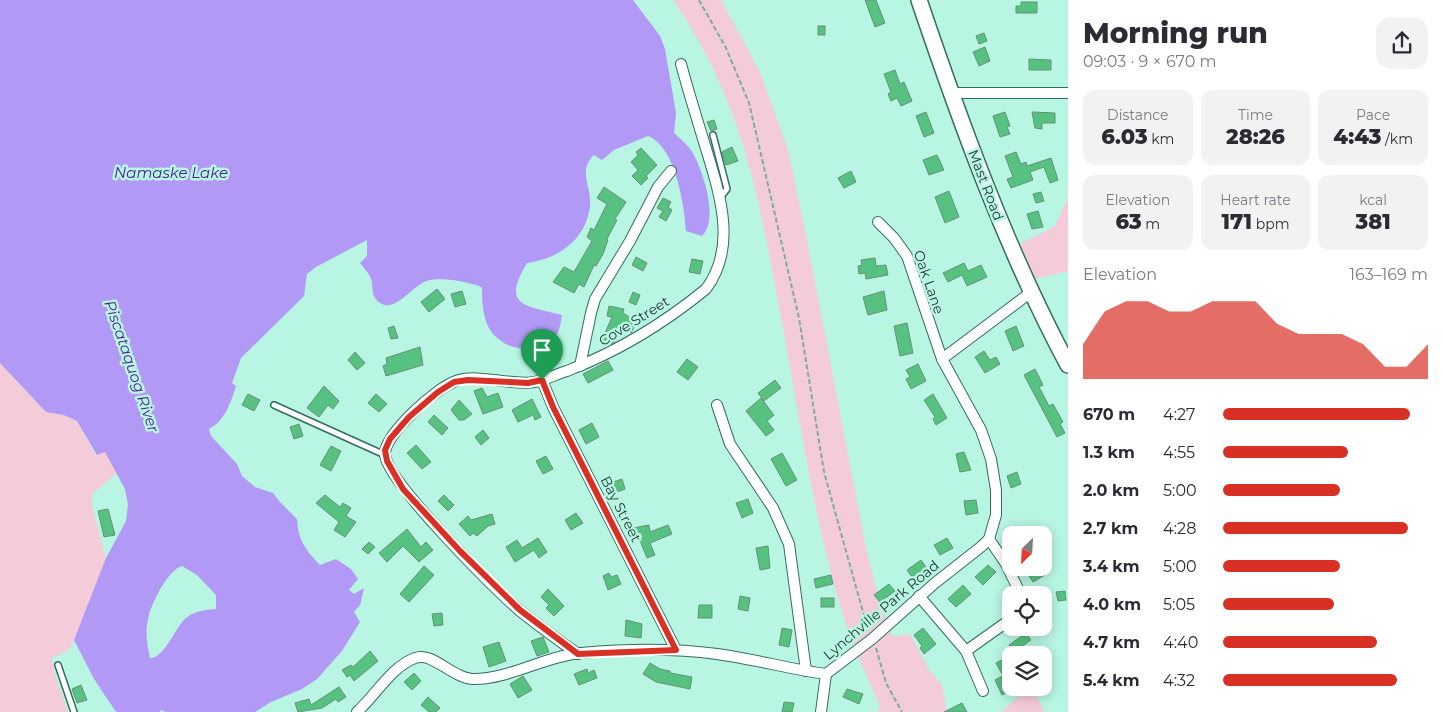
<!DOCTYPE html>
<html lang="en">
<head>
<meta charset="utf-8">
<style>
	:root { --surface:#fff; --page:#f2f2f3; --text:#2b2b33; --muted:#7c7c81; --accent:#d93025 }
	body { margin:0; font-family:Montserrat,sans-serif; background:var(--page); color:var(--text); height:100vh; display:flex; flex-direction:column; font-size:19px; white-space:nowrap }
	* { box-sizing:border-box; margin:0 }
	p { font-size:16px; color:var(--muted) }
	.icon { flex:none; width:28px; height:28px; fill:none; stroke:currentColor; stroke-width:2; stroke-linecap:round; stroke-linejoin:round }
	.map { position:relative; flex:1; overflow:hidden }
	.details { display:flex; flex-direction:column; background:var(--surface); width:375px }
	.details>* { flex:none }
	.needle { width:32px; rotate:204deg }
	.buttons { position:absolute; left:1002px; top:526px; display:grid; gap:10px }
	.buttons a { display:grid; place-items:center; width:50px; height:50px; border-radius:10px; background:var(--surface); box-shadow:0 2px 12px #0003; font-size:25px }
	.pin { position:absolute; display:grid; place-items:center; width:42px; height:42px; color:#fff; margin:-51px -21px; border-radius:50% 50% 50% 0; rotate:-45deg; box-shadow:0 0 5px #0007 }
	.pin .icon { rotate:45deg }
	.round { display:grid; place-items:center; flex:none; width:52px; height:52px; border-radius:15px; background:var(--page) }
	.summary { display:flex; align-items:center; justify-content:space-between; height:85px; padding:0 15px }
	h1 { font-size:28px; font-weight:800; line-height:38px }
	.stats { display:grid; grid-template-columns:repeat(3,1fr); gap:8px; height:85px; padding:5px 15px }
	.stats div { display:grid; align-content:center; border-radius:12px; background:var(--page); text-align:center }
	.stats b { font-size:21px; font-weight:800 }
	.stats small { font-size:14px; font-weight:400 }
	.stats p { font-size:14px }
	.chart { height:140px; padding:10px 15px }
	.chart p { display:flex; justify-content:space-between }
	.chart svg { width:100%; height:90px; margin-top:5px; fill:var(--accent); opacity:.7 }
	ul { padding:0 15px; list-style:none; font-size:16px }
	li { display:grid; grid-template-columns:80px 60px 1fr; align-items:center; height:38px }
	li i { height:12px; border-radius:6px; background:var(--accent) }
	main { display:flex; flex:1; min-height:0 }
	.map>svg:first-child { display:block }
	.green { fill:#f4cbd9 }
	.water { fill:#b299f6; fill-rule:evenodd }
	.building { fill:#57c182; stroke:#669275 }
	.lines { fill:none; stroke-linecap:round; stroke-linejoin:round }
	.service-casing { stroke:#336d5e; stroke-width:8 }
	.minor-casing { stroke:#336d5e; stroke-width:12 }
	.secondary-casing { stroke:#336d5e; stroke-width:18 }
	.path { stroke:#7ead9f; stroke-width:2; stroke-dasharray:5 2.5; stroke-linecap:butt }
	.service { stroke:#fff; stroke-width:5 }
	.minor { stroke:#fff; stroke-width:10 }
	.secondary { stroke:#fff; stroke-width:15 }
	.route-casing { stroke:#fff; stroke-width:10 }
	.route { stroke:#d93025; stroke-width:6 }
	.labels { text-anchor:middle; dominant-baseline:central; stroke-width:5; stroke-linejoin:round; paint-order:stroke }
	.street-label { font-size:14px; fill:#1f3730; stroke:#b8f5e3 }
	.water-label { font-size:15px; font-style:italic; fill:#491e89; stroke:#b8f5e3 }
</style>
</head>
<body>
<main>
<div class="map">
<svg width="1068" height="712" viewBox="0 0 1068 712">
	<rect width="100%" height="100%" fill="#b8f5e3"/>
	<!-- green -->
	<g class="green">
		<path d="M673,0h48l39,72 28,78 17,80 60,313 9,38 19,56 17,-3 19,36 13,15 5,27h-69l2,-6c-11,-25 -23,-50 -32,-76 -34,-103 -48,-212 -68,-318 -22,-118 -37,-210 -107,-312z"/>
		<path d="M1068,198v73l-33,8 -15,-35 34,-17z"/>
		<path d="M0,363l46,49 18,3 13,6 19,34 9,-4 12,22 -25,21v12l14,52 -23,63 -14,29 -17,8 2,14 14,40h-68z"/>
		<path d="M1028,688h4l13,24h-44z"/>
	</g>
	<!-- water -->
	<path class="water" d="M0,0h633l27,36 5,13 11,64 -2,20c5,5 12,10 17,17 11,17 29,69 11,86l-16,-5c-2,-26 -10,-84 -38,-95l-34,14 -12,10 -8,-5c-17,16 -2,31 -4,51 -4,34 -32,53 -63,57 -27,45 0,42 35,52 -1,5 -2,14 -5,19 -14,19 -46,19 -62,2 -12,-12 -13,-32 -13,-48 -4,-4 -8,-3 -14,-5 -10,-3 -28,-5 -38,-3 -17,3 -34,34 -50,23 -10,-7 -6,-15 -9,-24 -2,-6 -8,-12 -11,-16l7,-7v-16l-51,27 -9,7 -3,22 -63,62 -9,25 4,3c-5,16 -11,35 -27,43l2,7 26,28 5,12 13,11 18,6 7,9 17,17c1,20 8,31 23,46l16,-6 15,10 7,10 -9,11 5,4 10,-6 -4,17 -6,7 6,10 -18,29 -25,28 -15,10 -31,13 -16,10h-89l-5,-2 -1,2h-44l-22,-33 -20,-39 32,-82 20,-37 2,-16 -3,-16 -20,-37 -8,3 -20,-34 -13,-6 -18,-3 -46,-49zM182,566l15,9 19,20v14c-11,1 -22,2 -30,9 -10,8 -22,41 -36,40 -3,-13 -5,-26 -2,-39 3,-15 19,-48 34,-53z"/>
	<!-- building -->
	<g class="building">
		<path d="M865,0h11l9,23 -10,4z"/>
		<path d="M1021,2h16v11h-21v-7h5z"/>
		<rect x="818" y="26" width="7" height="9"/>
		<path d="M984,33l3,8 -8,3 -3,-8z"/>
		<path d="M985,47l5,14 -11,5 -6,-14z"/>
		<path d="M1029,59l22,1v10h-22z"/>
		<path d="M895,70l5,14 4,-2 8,19 -11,5 -4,-8 -6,3 -3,-7 3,-2 -7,-18z"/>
		<path d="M926,112l8,21 -10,4 -8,-21z"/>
		<path d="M1005,112l5,14 -3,1 3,7 -10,3 -7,-21z"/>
		<path d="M1032,112l23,1v10h-13v6l-7,-1z"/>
		<path d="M714,120l3,9 -6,2 -4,-9z"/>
		<path d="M732,147l6,14 -12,4 -4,-13z"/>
		<path d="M641,148l16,17 -11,11 2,2 -7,7 -9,-9 6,-6 -7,-8 7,-7 -2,-3z"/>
		<path d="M1016,152l5,12 5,-2 1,4 24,-8 7,22 -8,3 -6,-16 -14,5 3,8 -22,8 -4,-9 6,-2 -8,-21z"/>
		<path d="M937,155l7,15 -15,5 -6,-15z"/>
		<path d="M851,171l5,11 -12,6 -6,-10z"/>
		<path d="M604,187l22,15 -11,17 2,1 -10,19 1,1 -5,14 -7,12 -2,-1 -10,22 -5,-3 -5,9 -21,-11 11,-15 10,5 18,-31 -5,-4 4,-9 3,2 13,-26 -10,-6z"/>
		<path d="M949,191l10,26 -14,6 -10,-26z"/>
		<path d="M1041,192l3,9 -8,2 -3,-9z"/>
		<path d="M663,198l8,4 -3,5 4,3 -6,11 -7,-4 4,-6 -6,-3z"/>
		<path d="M1038,211l5,16 -11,2 -5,-15z"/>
		<path d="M636,257l11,6 -4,8 -11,-6z"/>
		<path d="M875,258l1,8 10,-1 2,10 -22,4 -1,-6 -6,1 -1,-8 4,-1 -1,-5z"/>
		<path d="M692,259l11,2 -3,13 -11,-2z"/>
		<path d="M964,263l4,8 13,-6 6,12 -20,9 -5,-11 -14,7 -5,-9z"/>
		<path d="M437,289l8,10 -16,13 -8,-10z"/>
		<path d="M462,291l4,13 -11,3 -4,-13z"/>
		<path d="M884,291l3,19 -19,5 -5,-18z"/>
		<path d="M633,292l7,3 -4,10 -7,-3z"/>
		<path d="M609,306l15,3 -1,4 14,9 -6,11 -9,-6 -6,14 -5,3 -9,-4 10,-23 -5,-1z"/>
		<path d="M907,323l6,30 -13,3 -6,-30z"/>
		<path d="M394,326l4,12 -7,1 -3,-11z"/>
		<path d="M1016,326l8,20 -11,5 -8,-20z"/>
		<path d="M420,347l3,18 -37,11 -3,-10 4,-2 -1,-6z"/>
		<path d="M984,351l6,9 6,-3 4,7 -15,9 -10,-16z"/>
		<path d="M355,352l10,11 -8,7 -9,-10z"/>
		<path d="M687,359l11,8 -10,13 -11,-8z"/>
		<path d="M608,361l5,9 -25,13 -5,-9z"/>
		<path d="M918,364l8,17 -15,8 -5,-10 4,-2 -4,-7z"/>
		<path d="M1035,369l8,16 -4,2 10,19 4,-2 10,18 -3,2 5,9 -8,4 -33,-62z"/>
		<path d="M775,380l6,8 -17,13 -6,-8z"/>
		<path d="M324,386l15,15 -6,8 -5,-4 -9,12 -12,-9z"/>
		<path d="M482,388l5,9 11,-4 5,14 -20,7 -9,-23z"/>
		<path d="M248,394l12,6 -6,11 -12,-6z"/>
		<path d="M376,394l11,10 -8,8 -11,-9z"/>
		<path d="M933,394l14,24 -11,7 -3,-6 2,-2 -11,-17z"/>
		<path d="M761,398l13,17 -7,6 7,9 -8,6 -20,-25z"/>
		<path d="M532,399l9,18 -6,3 -2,-5 -15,7 -6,-12z"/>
		<path d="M459,400l13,14 -8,6h-5l-8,-10z"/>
		<path d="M434,415l14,13 -6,7 -14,-13z"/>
		<path d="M592,423l7,14 -13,7 -7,-14z"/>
		<path d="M299,424l4,12 -9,3 -4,-12z"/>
		<path d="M483,430l6,8 -8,7 -6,-8z"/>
		<path d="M416,445l15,17 -9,7 -15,-16z"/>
		<path d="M331,446l10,5 -10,20 -11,-6z"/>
		<path d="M964,452l7,18 -11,2 -4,-18z"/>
		<path d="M782,453l15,27 -11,6 -15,-27z"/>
		<path d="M546,456l7,13 -10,5 -7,-13z"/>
		<path d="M1017,472l4,12 -10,4 -4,-12z"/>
		<path d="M622,479l3,10 -8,3 -4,-10z"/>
		<path d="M325,495l15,12 3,-4 8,5 -5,8 10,6 -11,15 -11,-7 5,-8 -23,-19z"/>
		<path d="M444,495l10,10 -6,6 -10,-10z"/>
		<path d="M748,499l5,14 -11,5 -6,-15z"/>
		<path d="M976,500l2,13 -12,2 -2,-14z"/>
		<path d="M108,509l7,26 -11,2 -6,-26z"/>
		<path d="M576,513l7,10 -12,7 -6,-10z"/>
		<path d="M492,514l3,10 -7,2 -11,10 -4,-3 -3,3 -11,-12 9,-8 3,4z"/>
		<path d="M649,525l1,7 18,-7 4,9 -22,9 5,12 -8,3 -8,-20 -4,1 -2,-11z"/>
		<path d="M407,529l14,18 5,-5 7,8 -14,12 -16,-16 -16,16 -8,-9z"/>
		<path d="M538,538l9,14 -8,6 -5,-8 -19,12 -9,-15 11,-7 5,8z"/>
		<path d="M947,538l6,10 -13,7 -6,-10z"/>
		<path d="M369,542l6,5 -7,7 -6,-5z"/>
		<path d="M768,546l2,22 -10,2 -4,-22z"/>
		<path d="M921,560l7,10 -14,10 -7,-10z"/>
		<path d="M988,565l8,7 -13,13 -8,-8z"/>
		<path d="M424,566l10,9 -25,27 -9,-8z"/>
		<path d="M1037,568h3l5,7 -12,7 -6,-9z"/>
		<path d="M609,573l2,4 6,-2 4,9 -13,6 -5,-14z"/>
		<path d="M831,575l2,9 -17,4 -2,-9z"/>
		<path d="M889,584l6,7 -15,11 -6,-7z"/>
		<path d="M963,585l8,9 -15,13 -8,-8z"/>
		<path d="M548,589l16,17 -10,10 -8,-8 3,-3 -8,-8z"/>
		<path d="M1065,591l1,9 -8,1 -2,-9z"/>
		<path d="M740,596l10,2 -2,13 -10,-2z"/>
		<rect x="821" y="598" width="13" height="9"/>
		<path d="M699,605h13v13h-14z"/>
		<path d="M442,613l1,12 -9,1 -2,-12z"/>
		<path d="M626,620l16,4 -1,14 -16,-2z"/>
		<path d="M782,628l10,2 -3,17 -10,-2z"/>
		<path d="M923,628l13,16 -12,10 -4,-6 2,-2 -8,-11z"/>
		<path d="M1026,633l5,7 -17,12 -5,-7z"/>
		<path d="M543,637l6,15 -12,4 -6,-15z"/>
		<path d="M499,642l7,19 -17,6 -6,-20z"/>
		<path d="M370,651l8,10 -24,20 -4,-6 -3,2 -5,-7 9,-5 2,2z"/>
		<path d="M1006,658l5,11 -9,5 -6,-11z"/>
		<path d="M650,663l10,6 10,2v2l22,4 -2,12 -34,-7 -13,-8z"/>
		<path d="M587,669l1,4 6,-3 3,8 -18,7 -5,-11z"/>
		<path d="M414,673l7,8 -9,9 -8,-8z"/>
		<path d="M1006,674l8,15 -12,6 -7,-15z"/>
		<path d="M523,676l9,14 -14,8 -8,-14z"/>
		<path d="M81,685l6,15 -10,3 -5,-14z"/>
		<path d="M339,687l7,10 -8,5 -2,-3 -14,9 -24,4 -3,-9 14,-4 2,6z"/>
		<path d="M847,689l16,5 -4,10 -16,-7z"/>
		<path d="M428,697l12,11 -4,4h-7l-8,-7z"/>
		<path d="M784,702l10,1 -2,9h-10z"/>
		<path d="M962,703l5,9h-23z"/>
	</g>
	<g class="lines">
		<!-- service casing -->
		<g class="service-casing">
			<g id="service">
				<path d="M713,135l14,54 -7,9"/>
				<path d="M274,405l111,50"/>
				<path d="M58,665l16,47"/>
			</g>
		</g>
		<!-- minor casing -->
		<g class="minor-casing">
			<g id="minor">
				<path d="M951,93h117"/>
				<path d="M942,359l88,-66"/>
				<path d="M580,366l11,-53 4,-14 35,-58 28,-54 13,-16"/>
				<path d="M542,380l11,27 123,243"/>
				<path d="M717,405l13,39 43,64 16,36 17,127"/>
				<path d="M989,539l17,25 15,31"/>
				<path d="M919,596l47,55 17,40"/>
				<path d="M966,651l45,-32"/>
				<path d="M578,654c-20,-14 -39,-28 -58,-43 -26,-23 -131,-127 -135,-156 -2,-20 52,-68 71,-74 22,-8 54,5 79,1 11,-2 21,-8 32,-11 52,-20 95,-46 139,-82 33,-44 12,-100 -2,-147 -8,-26 -16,-52 -23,-78"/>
				<path d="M357,712c19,-17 34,-45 58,-54 17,-7 38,21 59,21 36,0 71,-23 107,-26 45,-4 91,-5 136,1 37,5 72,15 109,20l46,-35 63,-56 47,-37 7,-7 7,-24v-25l-5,-31 -10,-29 -39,-71 -35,-103 -13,-18 -16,-16"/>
				<path d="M821,712l5,-38"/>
			</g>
		</g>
		<!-- secondary casing -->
		<g class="secondary-casing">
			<path id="secondary" d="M919,0c42,124 87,249 149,365"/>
		</g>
		<!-- path -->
		<g class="path">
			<path d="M699,0l27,48 23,55 50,215 25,154 44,158"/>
			<path d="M876,648l10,35 16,29"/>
		</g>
		<!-- service -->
		<use href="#service" class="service"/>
		<!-- minor -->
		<use href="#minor" class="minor"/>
		<!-- secondary -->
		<use href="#secondary" class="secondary"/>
	</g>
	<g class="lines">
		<!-- route casing -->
		<g class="route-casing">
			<path id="route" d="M468,380l60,3 14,-3 11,27 123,243 -98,4 -58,-44 -60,-59 -57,-62 -16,-28 -2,-11 5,-11 19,-22 29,-25 16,-10z"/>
		</g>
		<!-- route -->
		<use href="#route" class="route"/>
	</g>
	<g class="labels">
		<!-- street labels -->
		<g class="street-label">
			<text transform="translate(986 185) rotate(69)">Mast Road</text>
			<text transform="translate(929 282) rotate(71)">Oak Lane</text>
			<text transform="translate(634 321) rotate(-32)">Cove Street</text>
			<text transform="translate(621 509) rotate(63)">Bay Street</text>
			<text transform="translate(881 610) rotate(-40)">Lynchville Park Road</text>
		</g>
		<!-- water labels -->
		<g class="water-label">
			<text x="171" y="172">Namaske Lake</text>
			<text transform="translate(132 366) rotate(71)">Piscataquog River</text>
		</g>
	</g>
</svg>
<div class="buttons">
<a><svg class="needle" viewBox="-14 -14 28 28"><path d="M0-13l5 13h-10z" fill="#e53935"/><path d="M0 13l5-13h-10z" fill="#7c7c81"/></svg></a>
<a><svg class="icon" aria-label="locate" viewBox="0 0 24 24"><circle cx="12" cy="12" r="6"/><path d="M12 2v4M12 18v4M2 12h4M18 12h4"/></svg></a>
<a><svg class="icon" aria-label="layers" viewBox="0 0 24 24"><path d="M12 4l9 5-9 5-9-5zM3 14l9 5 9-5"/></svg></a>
</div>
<div class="pin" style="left:542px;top:380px;background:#1e9e55"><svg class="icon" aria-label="arrive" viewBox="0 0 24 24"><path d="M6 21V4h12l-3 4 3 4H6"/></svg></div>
</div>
<section class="details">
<div class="summary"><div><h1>Morning run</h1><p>09:03 · 9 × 670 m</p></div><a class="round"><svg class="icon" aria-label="share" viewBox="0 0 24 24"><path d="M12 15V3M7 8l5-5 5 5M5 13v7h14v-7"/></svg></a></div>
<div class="stats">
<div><p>Distance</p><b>6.03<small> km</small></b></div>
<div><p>Time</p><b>28:26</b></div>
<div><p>Pace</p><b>4:43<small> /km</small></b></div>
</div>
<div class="stats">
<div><p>Elevation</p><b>63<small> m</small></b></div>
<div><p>Heart rate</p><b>171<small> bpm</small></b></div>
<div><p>kcal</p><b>381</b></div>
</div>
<div class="chart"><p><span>Elevation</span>163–169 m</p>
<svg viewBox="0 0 160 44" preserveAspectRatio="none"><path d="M0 44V27L10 11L20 6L30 6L40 11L50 11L60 6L70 6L80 6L90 17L100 22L110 22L120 22L130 27L140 38L150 38L160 27V44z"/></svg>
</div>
<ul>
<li><b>670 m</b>4:27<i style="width:91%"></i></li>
<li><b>1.3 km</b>4:55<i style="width:61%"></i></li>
<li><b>2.0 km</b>5:00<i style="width:57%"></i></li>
<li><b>2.7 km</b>4:28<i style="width:90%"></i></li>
<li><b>3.4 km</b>5:00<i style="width:57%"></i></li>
<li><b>4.0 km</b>5:05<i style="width:54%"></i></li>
<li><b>4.7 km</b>4:40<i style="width:75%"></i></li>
<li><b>5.4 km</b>4:32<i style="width:85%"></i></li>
</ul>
</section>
</main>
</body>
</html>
